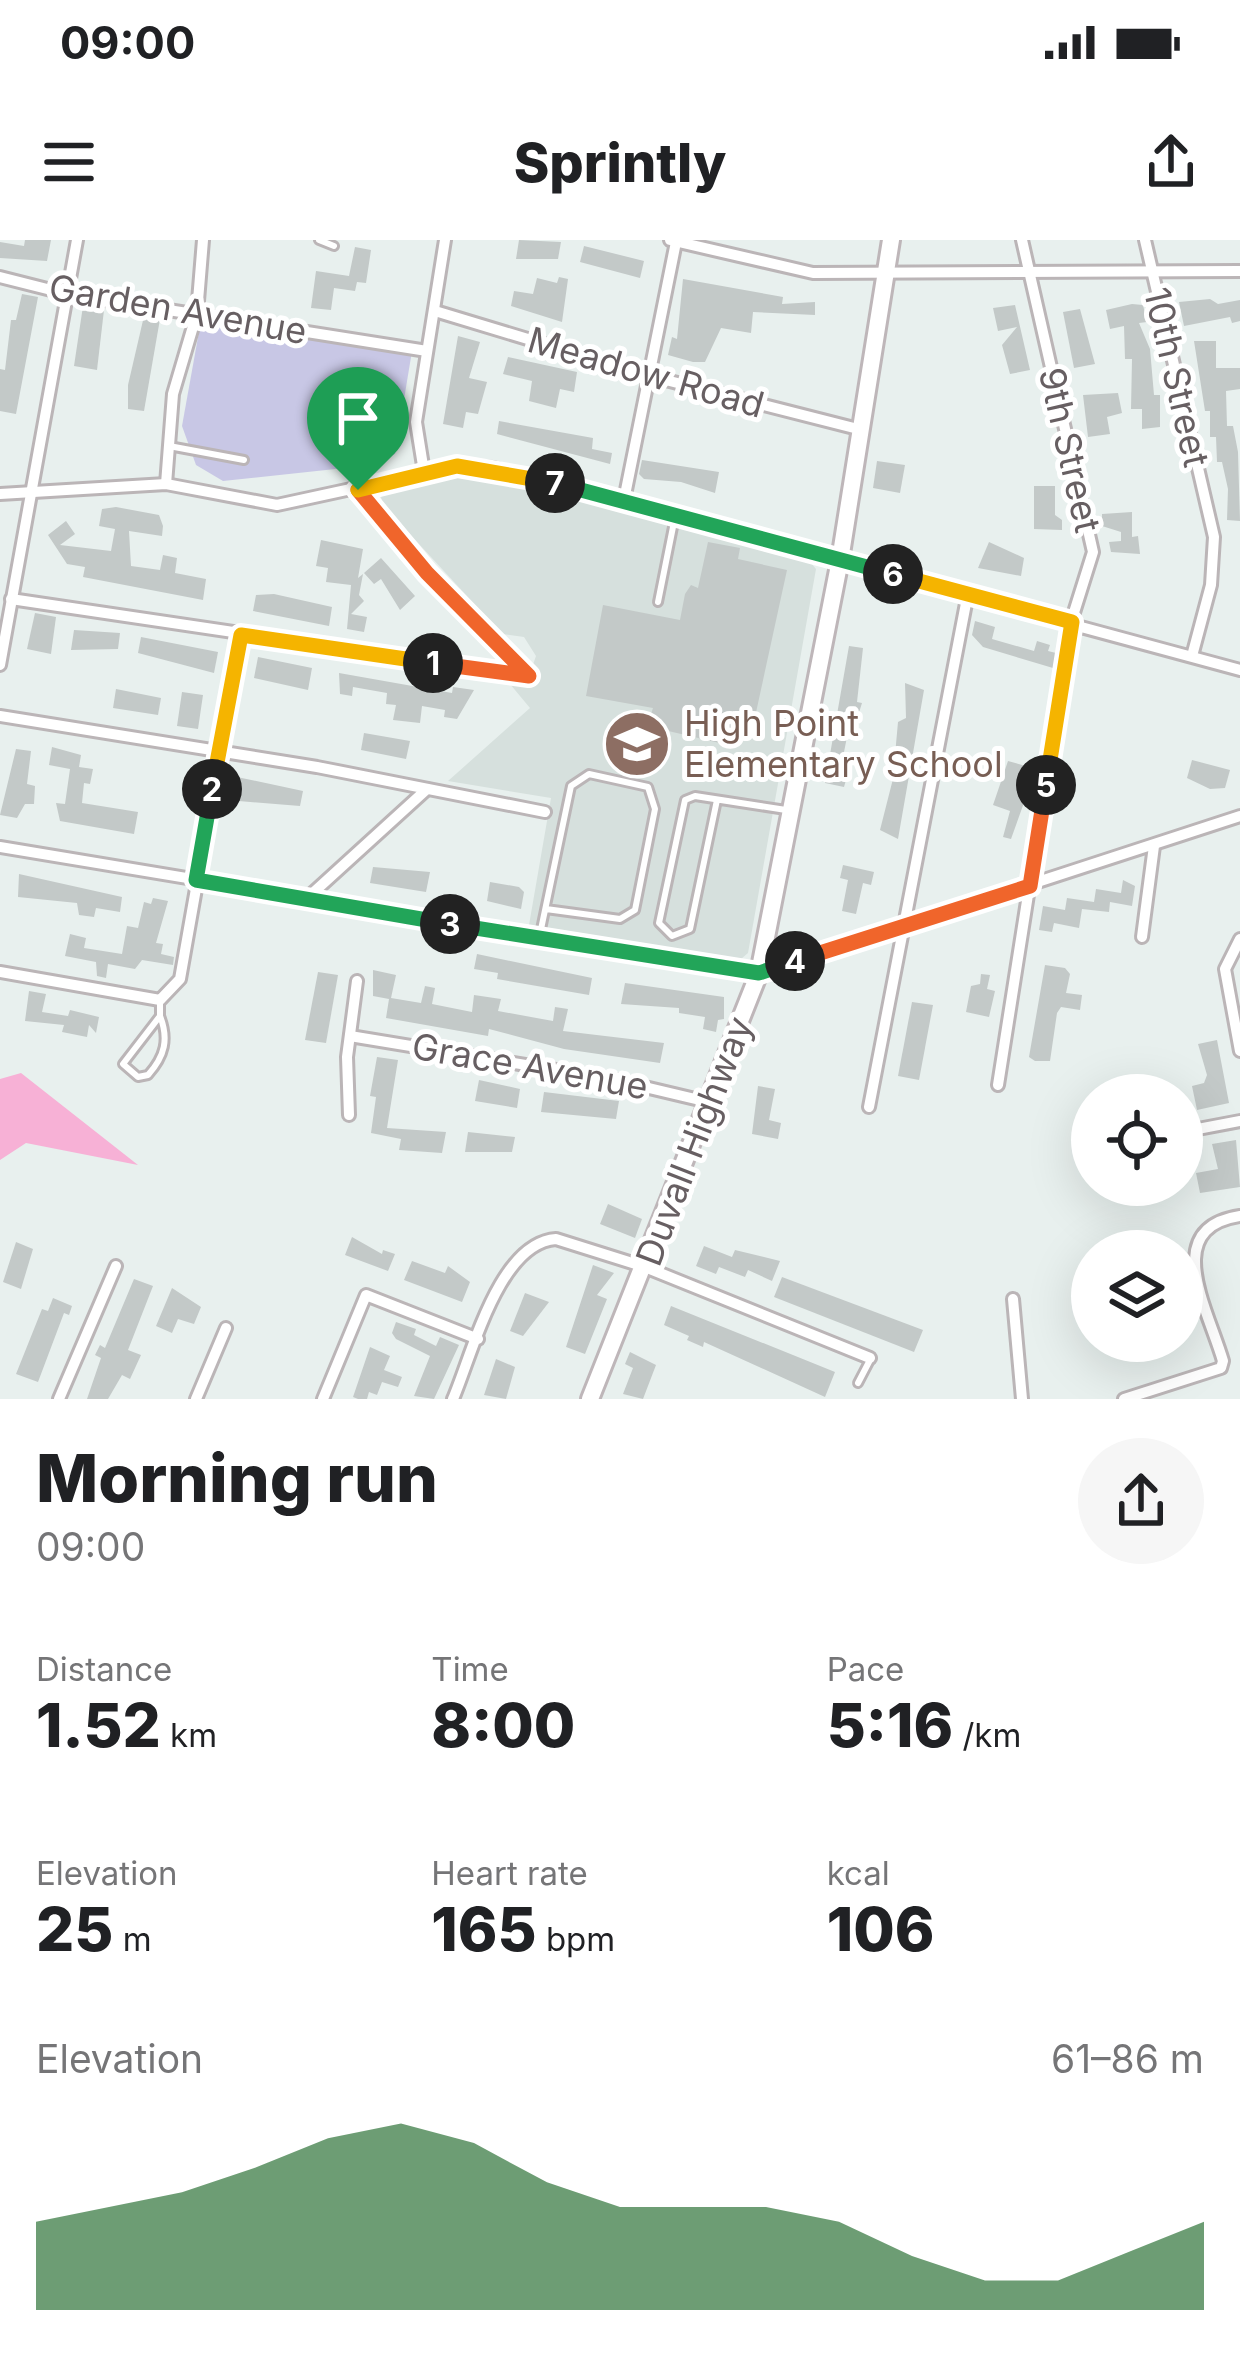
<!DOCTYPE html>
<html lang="en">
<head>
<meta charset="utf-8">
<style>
	:root { --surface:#fff; --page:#f6f6f6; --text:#202124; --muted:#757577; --accent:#30743a }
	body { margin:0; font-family:Inter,sans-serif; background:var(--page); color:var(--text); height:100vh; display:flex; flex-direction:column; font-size:45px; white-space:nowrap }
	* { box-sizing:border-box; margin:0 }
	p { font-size:39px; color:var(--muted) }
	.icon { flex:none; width:66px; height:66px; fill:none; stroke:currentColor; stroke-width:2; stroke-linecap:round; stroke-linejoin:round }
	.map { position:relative; height:1159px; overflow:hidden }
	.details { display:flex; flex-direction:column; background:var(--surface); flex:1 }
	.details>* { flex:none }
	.buttons { position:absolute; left:1071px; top:834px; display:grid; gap:24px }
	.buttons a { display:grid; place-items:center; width:132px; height:132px; border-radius:50%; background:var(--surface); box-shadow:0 12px 48px #0002; font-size:60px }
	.pin { position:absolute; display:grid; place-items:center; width:102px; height:102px; color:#fff; margin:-123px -51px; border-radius:50% 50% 50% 0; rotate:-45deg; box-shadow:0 0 12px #0007 }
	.pin .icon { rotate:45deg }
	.km { position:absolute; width:60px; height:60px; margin:-30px; border-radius:50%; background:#222; color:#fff; font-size:33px; line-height:60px; text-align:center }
	.round { display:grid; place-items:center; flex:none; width:126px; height:126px; border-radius:63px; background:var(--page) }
	.head { display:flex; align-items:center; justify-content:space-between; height:204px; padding:0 36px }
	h1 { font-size:66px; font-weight:800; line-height:90px }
	.figures { display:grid; grid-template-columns:repeat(3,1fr); gap:18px; height:204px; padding:12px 36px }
	.figures div { display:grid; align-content:center }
	.figures b { font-size:60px; font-weight:800 }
	.figures small { font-size:33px; font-weight:400 }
	.figures p { font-size:33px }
	.chart { height:336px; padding:24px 36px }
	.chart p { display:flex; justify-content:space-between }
	.chart svg { width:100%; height:216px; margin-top:12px; fill:var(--accent); opacity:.7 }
	.status { display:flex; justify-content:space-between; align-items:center; height:84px; padding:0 60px; background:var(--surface); direction:ltr }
	.status svg { height:33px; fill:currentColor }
	header { display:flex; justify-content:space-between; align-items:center; height:156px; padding:0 36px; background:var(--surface); font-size:54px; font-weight:800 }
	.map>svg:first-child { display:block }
	.education { fill:#d6e0dd }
	.green { fill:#c8c7e5 }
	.water { fill:#f7b1d6 }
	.building { fill:#c3c9c8 }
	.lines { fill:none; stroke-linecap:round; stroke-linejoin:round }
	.lane-casing { stroke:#bbb5b7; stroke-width:12 }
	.street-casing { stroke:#bbb5b7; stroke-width:16 }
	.secondary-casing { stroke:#beb6b9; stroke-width:22 }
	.lane { stroke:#fff; stroke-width:6 }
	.street { stroke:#fff; stroke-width:10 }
	.secondary { stroke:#fff; stroke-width:16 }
	.split-1-casing { stroke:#fff; stroke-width:24 }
	.split-2-casing { stroke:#fff; stroke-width:24 }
	.split-3-casing { stroke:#fff; stroke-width:24 }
	.split-4-casing { stroke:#fff; stroke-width:24 }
	.split-5-casing { stroke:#fff; stroke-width:24 }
	.split-6-casing { stroke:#fff; stroke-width:24 }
	.split-7-casing { stroke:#fff; stroke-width:24 }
	.split-8-casing { stroke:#fff; stroke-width:24 }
	.split-1 { stroke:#f0652b; stroke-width:15 }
	.split-2 { stroke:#f5b400; stroke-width:15 }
	.split-3 { stroke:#22a559; stroke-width:15 }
	.split-4 { stroke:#22a559; stroke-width:15 }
	.split-5 { stroke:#f0652b; stroke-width:15 }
	.split-6 { stroke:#f5b400; stroke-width:15 }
	.split-7 { stroke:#22a559; stroke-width:15 }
	.split-8 { stroke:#f5b400; stroke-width:15 }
	.labels { text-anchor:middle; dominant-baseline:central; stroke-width:10; stroke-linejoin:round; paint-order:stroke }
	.street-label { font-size:36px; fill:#675f62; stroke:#fff }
	.education-label { font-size:36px; fill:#785e54; stroke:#fff; text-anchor:start }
</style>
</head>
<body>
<div class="status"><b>09:00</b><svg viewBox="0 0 49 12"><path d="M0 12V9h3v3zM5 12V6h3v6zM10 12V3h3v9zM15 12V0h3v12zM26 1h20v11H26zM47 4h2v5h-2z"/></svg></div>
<header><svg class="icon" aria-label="menu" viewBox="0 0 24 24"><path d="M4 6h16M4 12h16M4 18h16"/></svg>Sprintly<svg class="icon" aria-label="share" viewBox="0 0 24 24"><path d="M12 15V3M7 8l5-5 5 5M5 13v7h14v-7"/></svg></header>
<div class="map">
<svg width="1240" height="1159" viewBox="0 0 1240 1159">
	<rect width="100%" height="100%" fill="#e8f0ee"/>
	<!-- education -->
	<path class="education" d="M467,235l49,6 295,82 5,6 -68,384 -7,6 -212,-34 22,-127 -103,-17 82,-73 -20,-24 19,-8 7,-20 -12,-19 -22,-3 -119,-129 -2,-8 8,-8 31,-8z"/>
	<!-- green -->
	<path class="green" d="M202,75l210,36 -17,103 -41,13 -131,14 -27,-16 -14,-39z"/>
	<!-- water -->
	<path class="water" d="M21,833l117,92 -112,-22 -26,17v-81z"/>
	<!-- building -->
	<g class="building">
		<path d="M25,0h26l-4,21 -47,-3v-16l24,4z"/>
		<path d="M519,0l42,2 -3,17h-42z"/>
		<path d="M584,6l60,15 -4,17 -60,-16z"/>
		<path d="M355,7l16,3 -5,33 -9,-1 -2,9 -21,-3 -3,22 -20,-2 5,-37 33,5z"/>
		<path d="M559,37l9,2 -6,43 -51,-16 3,-15 19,3 4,-16 20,5z"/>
		<path d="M683,39l100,18 -1,7 33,-2v13l-62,-3 -2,21 -30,-5 -16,34h-12l-25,-7 4,-18 5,2z"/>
		<path d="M22,54l16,3 -22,117 -16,-3v-42l5,1 6,-50h5z"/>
		<path d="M1210,59l8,5 22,-4v21l-8,2 -2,-6 -46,9 -5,-24z"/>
		<path d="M1132,64l11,1 4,17 -8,1 11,26 4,46h6v32l-18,2v-20h-11l1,-50h-7l-1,-33 -14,3 -4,-19z"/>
		<path d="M1015,65l15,65 -20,4 -8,-29 15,-18 -19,4 -5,-23z"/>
		<path d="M83,66l21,4 -7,60 -23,-4z"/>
		<path d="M1080,69l15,55 -21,4 -11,-56z"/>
		<path d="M144,76l16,3 -16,92 -16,-2v-24z"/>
		<path d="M458,96l22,6 -11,36 18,4 -9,32 -12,-2 -3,16 -20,-4z"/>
		<path d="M1194,101h22v27h24v21l-14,2 1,35h6l5,26 2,69 -13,-1 1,-31 -6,-27h-5l-1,-25h-6v-26h-5z"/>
		<path d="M508,117l69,15 -3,20 -14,-3 -4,19 -27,-7 3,-20 -29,-7z"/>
		<path d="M1118,153l4,20 -15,4 3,17 -22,3 -5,-42z"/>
		<path d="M499,181l94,17 -1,11 20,4 -2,11 -113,-30z"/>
		<path d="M642,220l77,12 -4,21 -34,-11 -37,-3 -5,-5z"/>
		<path d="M877,221l28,4 -5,28 -27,-5z"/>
		<path d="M1034,246h21v29l7,5v10l-28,-1z"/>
		<path d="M116,267l43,8 4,11 -1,10 -33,-5 2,35 29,4 3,-15 14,3 -2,15 31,6 -3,21 -120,-23 2,-10 -18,-3 -19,-29 18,-14 9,13 -15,11 51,6 4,-22 -16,-3 3,-17z"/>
		<path d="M1132,272v25l6,-1 2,18 -29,-2 -2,-10 12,-1v-9l-19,-6v-12z"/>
		<path d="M321,300l42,9 -5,29 5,-4 -4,21 5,6 -13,13 16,3 -3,15 -17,-3 4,-44 -25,-3 2,-14 -12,-2z"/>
		<path d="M708,302l32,6 -2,11 49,11 -37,170 -20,-4 -2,9 -81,-19 6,-18 -67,-12 17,-91 77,15 5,-26 6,-9 7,3z"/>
		<path d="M989,302l35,16 -3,18 -43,-8z"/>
		<path d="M381,318l34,38 -15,14 -19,-31 -7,5 -10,-11z"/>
		<path d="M274,354l58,13 -3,19 -76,-15 3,-16z"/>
		<path d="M35,373l21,4 -5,37 -24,-5z"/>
		<path d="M975,381l20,6 -3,12 42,12 3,-10 13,4 -2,6 8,2 -3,15 -70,-21 -11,-12z"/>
		<path d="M74,390l46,3 -2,16 -47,1z"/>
		<path d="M141,397l77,15 -4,21 -76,-20z"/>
		<path d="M849,406l14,2 -6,54 5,1 -6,19h-6l-6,30 9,3 -9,32 -19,-4z"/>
		<path d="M258,417l54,11 -4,22 -54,-12z"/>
		<path d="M339,433l113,20 1,-6 21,3 -17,29 -13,-2 1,-7 -23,-4 -2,17 -27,-3 3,-15 -10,-1 1,-11 -34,-6 -1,9 -12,-2z"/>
		<path d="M905,443l19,7 -26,149 -18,-9 16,-63 -10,-1 2,-12 7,1 3,-33 8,-4z"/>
		<path d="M116,449l45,9 -3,17 -45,-7z"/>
		<path d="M182,452l21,3 -5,34 -21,-3z"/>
		<path d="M364,493l46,8 -4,18 -45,-9z"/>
		<path d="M52,507l29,8 -2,12 14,2 -3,15 -6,-1 -2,20 56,9 -4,22 -74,-13 -4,-18 9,1 5,-35 -21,-4z"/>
		<path d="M16,509l15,2 -4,33 8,2 -1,18h-9l-8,14 -17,-3z"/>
		<path d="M1192,520l38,10 -5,18 -15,1 -23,-11z"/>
		<path d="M1008,521l28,8 -25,70 -8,-2 7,-26 -17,-6z"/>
		<path d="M237,537l66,14 -3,15 -73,-6z"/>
		<path d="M843,625l31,7 -3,13 -8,-2 -7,31 -14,-3 6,-31 -8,-2z"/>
		<path d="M373,627l57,5 -4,20 -56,-9z"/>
		<path d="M19,634l103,23 -2,15 -24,-4 -2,9 -15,-2 -2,-12 -59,-6z"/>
		<path d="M1123,640l12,6 -3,20 -22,-4 -1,10 -27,-3 -3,19 -25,-5 -2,9 -13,-2 4,-24 22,4 2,-12 27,4 2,-13 25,4z"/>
		<path d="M490,642l29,5 5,5 -3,17 -34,-8z"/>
		<path d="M153,658l15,3 -12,42 7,1 -2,10 13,3 -1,8 -31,-5 -7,9 -27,-5 -2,14 -9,-2 -1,-14 -31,-6 5,-22 16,4 -2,10 38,6 5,-28 11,2 6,-26 7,2z"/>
		<path d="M477,714l115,24 -3,17 -92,-16 1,-6 -24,-4z"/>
		<path d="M1045,725l20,3 5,6 -4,19 16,2 -2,15 -19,-3 -4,6 -7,48h-15l-6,-4z"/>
		<path d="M373,730l23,5 -5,23 30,5 4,-17 10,2 -3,16 40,8 2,-17 27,4 -3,12 55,10 2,-14 13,2 -5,22 101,12 -4,20 -96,-14 -75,-20 -1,7 -102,-18 3,-19 -16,-3z"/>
		<path d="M318,732l20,3 -12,68 -21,-3z"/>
		<path d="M981,734l9,1 -3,14 8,2 -6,26 -23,-5 5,-26 9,-2z"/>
		<path d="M625,743l99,14v22l-6,1 -2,12 -13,-3 2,-12 -26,-4v-5l-58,-4z"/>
		<path d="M29,751l17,3 -4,18 26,4 2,-6 29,7 -3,16 -7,-8 -2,12 -25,-5 2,-7 -39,-4z"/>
		<path d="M912,762l21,3 -14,75 -21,-4z"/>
		<path d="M1217,800l12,63 -32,7 -5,-24 12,-3 3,-8 -9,-31z"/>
		<path d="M377,817l21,3 -11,68 59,4 -4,21 -43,-3 2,-11 -30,-6 5,-36 -6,-1z"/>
		<path d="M479,840l41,9 -3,19 -42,-7z"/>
		<path d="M758,846l17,3 -6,31 12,3 -3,16 -26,-5z"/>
		<path d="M544,852l75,9 -3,18 -75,-7z"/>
		<path d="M468,892l47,5 -3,15h-47z"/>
		<path d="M1236,900l4,47 -40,6 -4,-20 22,-4 -6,-25z"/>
		<path d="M608,964l34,15 -7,19 -35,-14z"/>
		<path d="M352,997l30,17 1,-4 12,4 -7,17 -43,-16z"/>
		<path d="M16,1002l17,7 -12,40 -18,-7z"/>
		<path d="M704,1006l28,11 3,-7 45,11 -8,20 -24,-11 -3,7 -26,-10 -3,7 -20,-8z"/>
		<path d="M412,1021l33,12 3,-7 22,16 -8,20 -58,-22z"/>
		<path d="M593,1025l21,8 -17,22 10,4 -22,55 -19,-7z"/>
		<path d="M782,1037l141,53 -9,22 -140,-55z"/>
		<path d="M134,1039l19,7 -25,64 13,5 -11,24 -8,-4 -14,24h-21l14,-41 -6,-3 5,-10 5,3z"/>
		<path d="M172,1048l29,19 -7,17 -16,-5 -6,14 -16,-7z"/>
		<path d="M525,1053l24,9 -26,34 -13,-5z"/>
		<path d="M53,1058l19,8 -3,9 -5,-2 -26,69 -22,-8 26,-65 6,2z"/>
		<path d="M671,1066l164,66 -10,25 -121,-55 -1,5 -16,-7 2,-4 -25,-11z"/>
		<path d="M396,1082l20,7 -2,6 22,11 4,-9 19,8 -25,54 -20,-3 16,-40 -34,-17 -4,-6z"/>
		<path d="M370,1107l20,9 -6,14 18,7 -4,10 -16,-5 -5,13 -8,-3 -2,7h-9l-5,-2z"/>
		<path d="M630,1112l26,13 -13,34 -20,-5 10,-26 -8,-4z"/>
		<path d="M496,1119l19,8 -9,32 -22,-4z"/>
	</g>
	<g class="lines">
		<!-- lane casing -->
		<g class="lane-casing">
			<g id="lane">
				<path d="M319,0l15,6"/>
				<path d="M169,206l75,14"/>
				<path d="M658,362l17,-85"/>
				<path d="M717,560l-27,129 -18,7 -13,-13 26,-123 10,-4 91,14"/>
				<path d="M540,694l31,-148 18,-12 59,13 7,22 -20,101 -15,9 -74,-10"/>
				<path d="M160,776c9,23 5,40 -12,59l-10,2 -15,-13 37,-48v-16"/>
				<path d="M858,1143l12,-23"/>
			</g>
		</g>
		<!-- street casing -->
		<g class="street-casing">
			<g id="street">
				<path d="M670,0l143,33 427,-2"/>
				<path d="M1145,0l69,297 -3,48 -19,71"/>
				<path d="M0,37l67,17 360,57"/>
				<path d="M435,71l215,65 208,53"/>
				<path d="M424,232l-8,-50 29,-182"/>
				<path d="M166,244l7,-90 24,-81 6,-73"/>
				<path d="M358,250l69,83 102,103"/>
				<path d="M0,254l166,-10 111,21 180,-39 36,2 747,202"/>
				<path d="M624,260l52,-258"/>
				<path d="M11,359l518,77"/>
				<path d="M0,425l77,-425"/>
				<path d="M0,476l317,51 228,45"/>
				<path d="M0,607l759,126 481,-157"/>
				<path d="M304,661l123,-112"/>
				<path d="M1142,697l12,-91"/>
				<path d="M1240,699l-15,30 15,82"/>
				<path d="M0,732l160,28 20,-21 61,-344"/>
				<path d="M350,796l261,43 97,23"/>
				<path d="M998,845l73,-463 22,-70 -71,-312"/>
				<path d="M869,867l99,-514"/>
				<path d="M349,875l-2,-58 10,-76"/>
				<path d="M1182,892l58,-11"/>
				<path d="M1013,1059l9,100"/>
				<path d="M59,1159l57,-133"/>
				<path d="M196,1159l30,-71"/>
				<path d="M323,1159l43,-104 112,44"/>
				<path d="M453,1159c20,-47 46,-156 103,-160l89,28 225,91"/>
				<path d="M1124,1159l97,-31 2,-7c-15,-52 -63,-133 17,-145"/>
			</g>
		</g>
		<!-- secondary casing -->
		<g class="secondary-casing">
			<path id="secondary" d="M590,1159l169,-426 81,-413 51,-320"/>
		</g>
		<!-- lane -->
		<use href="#lane" class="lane"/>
		<!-- street -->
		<use href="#street" class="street"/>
		<!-- secondary -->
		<use href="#secondary" class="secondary"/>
	</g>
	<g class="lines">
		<!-- split-1 casing -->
		<g class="split-1-casing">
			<path id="split-1" d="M358,250l69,83 102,103 -96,-13"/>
		</g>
		<!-- split-2 casing -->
		<g class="split-2-casing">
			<path id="split-2" d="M212,549l29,-154 192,28"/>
		</g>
		<!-- split-3 casing -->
		<g class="split-3-casing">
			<path id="split-3" d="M212,549l-16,91 254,44"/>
		</g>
		<!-- split-4 casing -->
		<g class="split-4-casing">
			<path id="split-4" d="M450,684l309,49 36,-12"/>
		</g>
		<!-- split-5 casing -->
		<g class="split-5-casing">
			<path id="split-5" d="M795,721l235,-75 16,-101"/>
		</g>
		<!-- split-6 casing -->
		<g class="split-6-casing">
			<path id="split-6" d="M893,334l179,48 -26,163"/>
		</g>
		<!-- split-7 casing -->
		<g class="split-7-casing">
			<path id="split-7" d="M555,243l338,91"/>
		</g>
		<!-- split-8 casing -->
		<g class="split-8-casing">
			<path id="split-8" d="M358,250l99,-24 98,17"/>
		</g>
		<!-- split-1 -->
		<use href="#split-1" class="split-1"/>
		<!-- split-2 -->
		<use href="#split-2" class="split-2"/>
		<!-- split-3 -->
		<use href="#split-3" class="split-3"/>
		<!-- split-4 -->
		<use href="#split-4" class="split-4"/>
		<!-- split-5 -->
		<use href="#split-5" class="split-5"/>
		<!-- split-6 -->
		<use href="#split-6" class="split-6"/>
		<!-- split-7 -->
		<use href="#split-7" class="split-7"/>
		<!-- split-8 -->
		<use href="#split-8" class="split-8"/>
	</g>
	<!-- icons -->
	<defs>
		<g id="school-disc" transform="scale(3.45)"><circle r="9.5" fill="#8d6e63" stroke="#fff"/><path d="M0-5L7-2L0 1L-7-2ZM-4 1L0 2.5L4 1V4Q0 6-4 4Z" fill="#fff"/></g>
	</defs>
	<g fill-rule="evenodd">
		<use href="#school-disc" x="637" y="504"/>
	</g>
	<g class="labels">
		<!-- street labels -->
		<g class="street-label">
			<text transform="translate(178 69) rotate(10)">Garden Avenue</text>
			<text transform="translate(646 132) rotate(16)">Meadow Road</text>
			<text transform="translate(1177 137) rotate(77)">10th Street</text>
			<text transform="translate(1070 210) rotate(77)">9th Street</text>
			<text transform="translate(530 826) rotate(10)">Grace Avenue</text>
			<text transform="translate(694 901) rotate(-69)">Duvall Highway</text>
		</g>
		<!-- education labels -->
		<g class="education-label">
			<text x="684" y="483">High Point<tspan x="684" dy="41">Elementary School</tspan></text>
		</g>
	</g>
</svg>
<div class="buttons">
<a><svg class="icon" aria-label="locate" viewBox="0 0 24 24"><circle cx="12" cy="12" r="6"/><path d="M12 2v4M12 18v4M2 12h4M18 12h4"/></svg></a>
<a><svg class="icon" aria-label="layers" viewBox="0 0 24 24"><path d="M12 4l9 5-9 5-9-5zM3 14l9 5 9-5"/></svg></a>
</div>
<div class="pin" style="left:358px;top:250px;background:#1e9e55"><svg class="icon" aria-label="arrive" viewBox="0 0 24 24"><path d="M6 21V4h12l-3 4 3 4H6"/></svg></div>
<b class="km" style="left:433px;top:423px">1</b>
<b class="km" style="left:212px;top:549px">2</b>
<b class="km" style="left:450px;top:684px">3</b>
<b class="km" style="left:795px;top:721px">4</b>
<b class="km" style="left:1046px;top:545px">5</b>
<b class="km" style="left:893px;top:334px">6</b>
<b class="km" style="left:555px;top:243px">7</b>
</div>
<section class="details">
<div class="head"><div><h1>Morning run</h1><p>09:00</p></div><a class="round"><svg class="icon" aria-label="share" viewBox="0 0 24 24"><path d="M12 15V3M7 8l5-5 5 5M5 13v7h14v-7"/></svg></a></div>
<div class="figures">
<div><p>Distance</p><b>1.52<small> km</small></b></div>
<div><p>Time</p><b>8:00</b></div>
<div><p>Pace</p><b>5:16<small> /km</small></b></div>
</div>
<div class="figures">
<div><p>Elevation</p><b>25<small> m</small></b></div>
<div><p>Heart rate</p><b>165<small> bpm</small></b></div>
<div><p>kcal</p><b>106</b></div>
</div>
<div class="chart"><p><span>Elevation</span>61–86 m</p>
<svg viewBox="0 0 160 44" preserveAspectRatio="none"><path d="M0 44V26L10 23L20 20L30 15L40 9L50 6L60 10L70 18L80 23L90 23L100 23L110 26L120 33L130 38L140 38L150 32L160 26V44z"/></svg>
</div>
</section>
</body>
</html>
